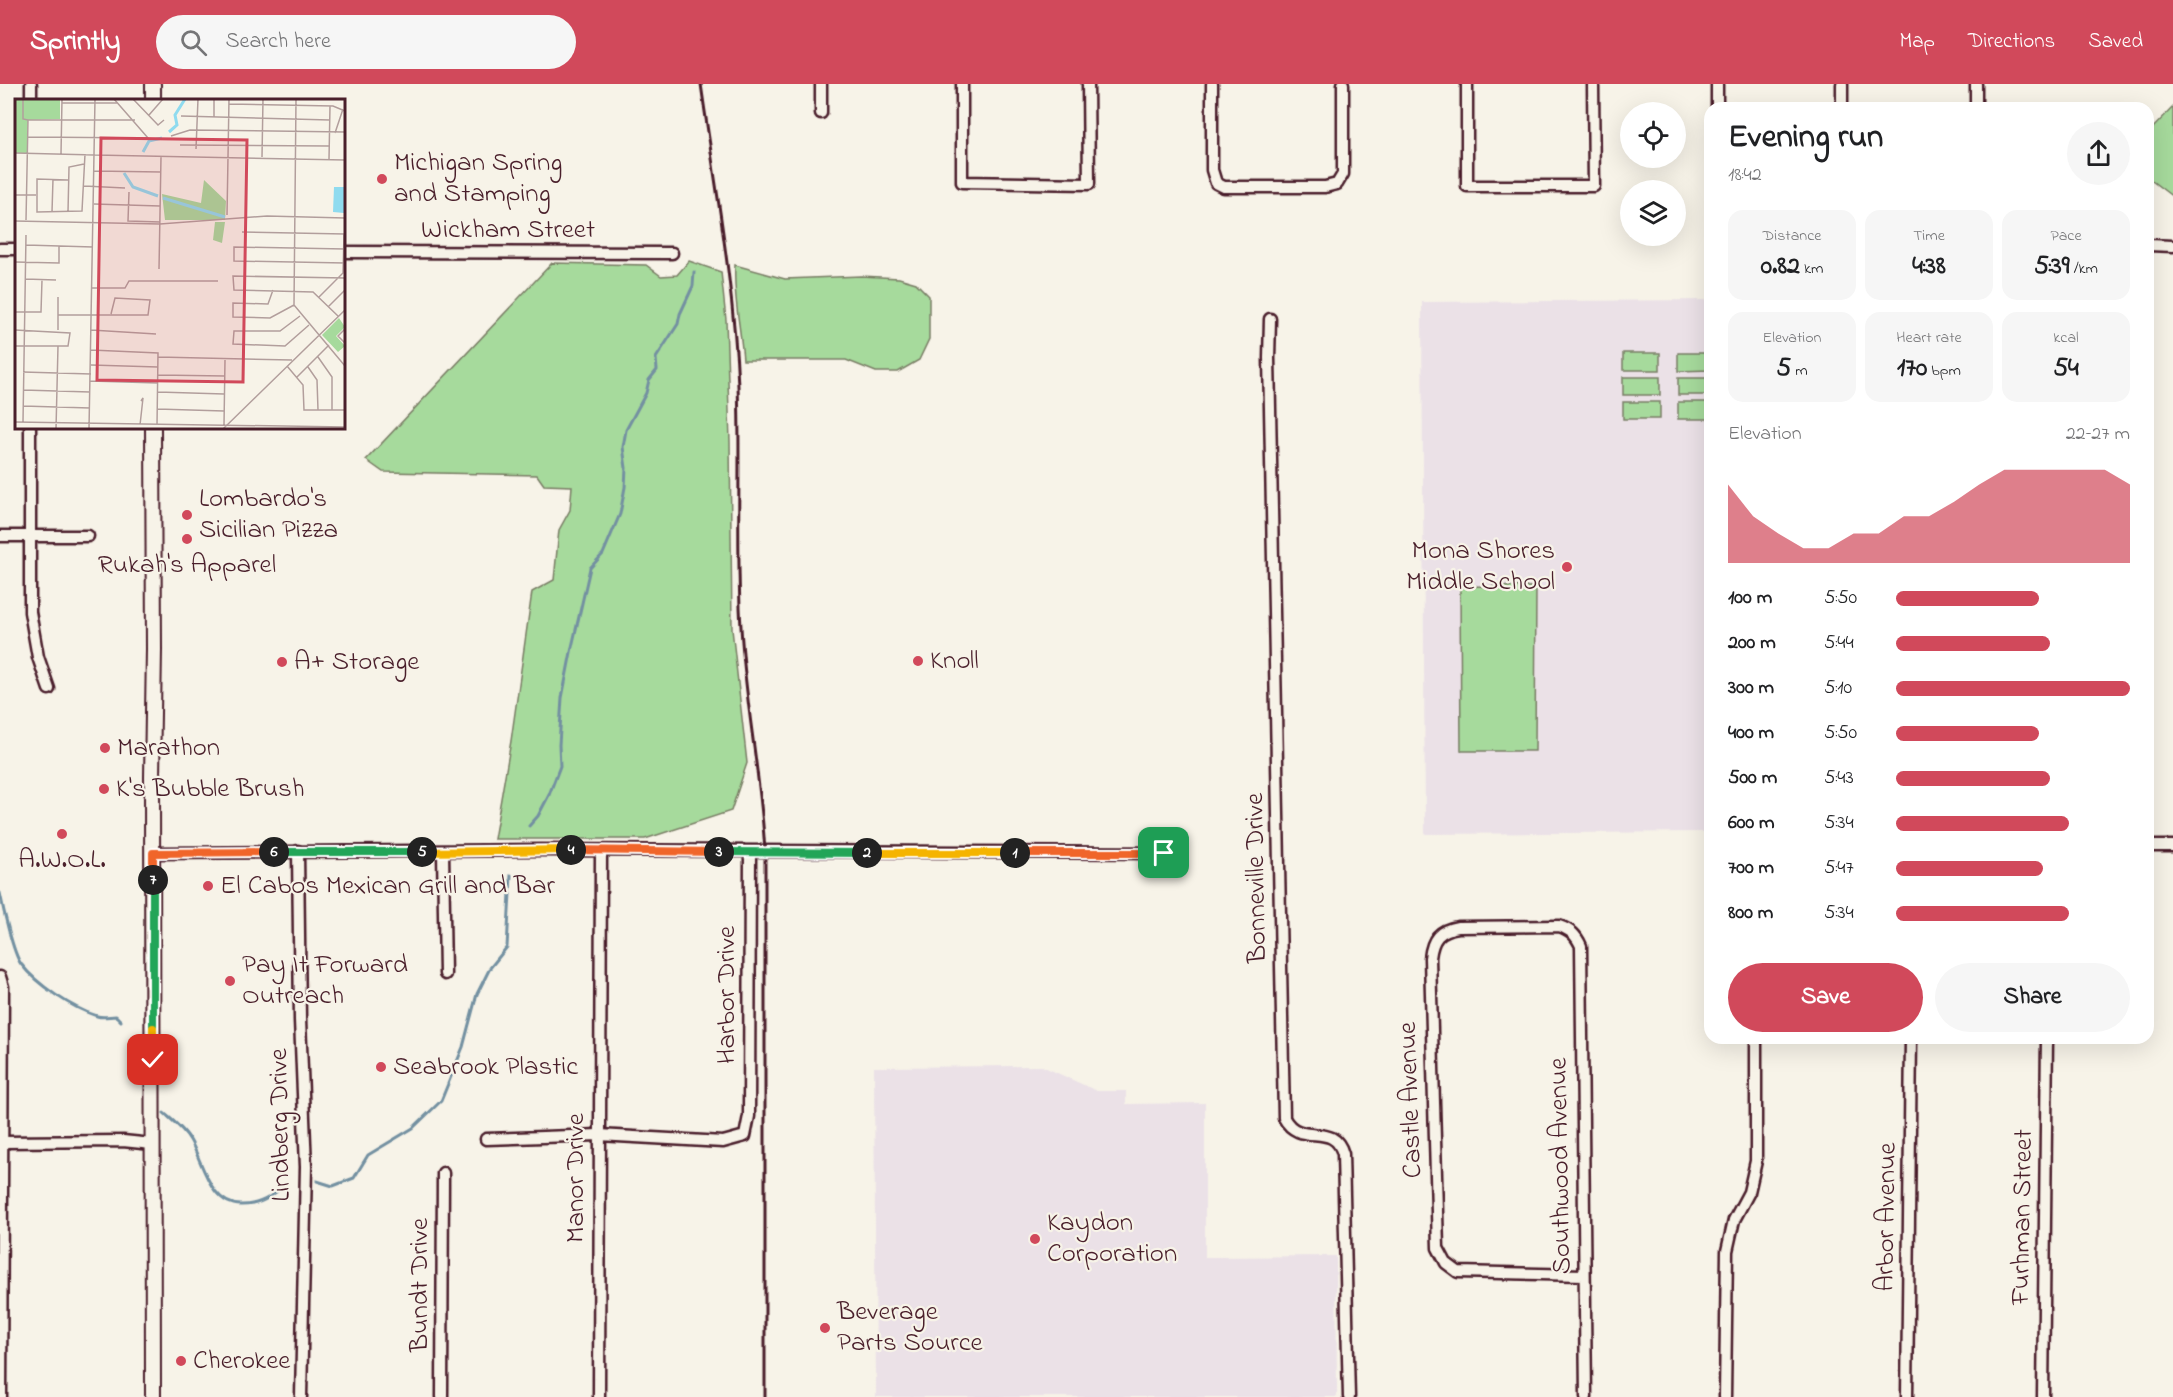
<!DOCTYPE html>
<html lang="en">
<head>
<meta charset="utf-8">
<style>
	:root { --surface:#fff; --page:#f6f6f6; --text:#202124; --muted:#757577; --accent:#d1495b }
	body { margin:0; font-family:"Indie Flower",sans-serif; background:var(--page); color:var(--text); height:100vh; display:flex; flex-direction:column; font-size:22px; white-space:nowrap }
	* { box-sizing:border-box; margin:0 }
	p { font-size:20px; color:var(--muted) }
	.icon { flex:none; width:33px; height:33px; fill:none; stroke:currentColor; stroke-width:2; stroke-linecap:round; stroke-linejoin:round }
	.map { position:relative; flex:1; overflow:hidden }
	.drawer { position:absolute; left:1704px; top:18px; width:450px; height:942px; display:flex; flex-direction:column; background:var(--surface); border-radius:18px; box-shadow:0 6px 24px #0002 }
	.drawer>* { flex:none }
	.fabs { position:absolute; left:1620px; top:18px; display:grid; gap:12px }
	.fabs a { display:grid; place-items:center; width:66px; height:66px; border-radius:50%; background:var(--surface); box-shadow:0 6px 24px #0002; font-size:30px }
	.pin { position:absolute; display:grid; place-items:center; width:51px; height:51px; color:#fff; margin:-26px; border-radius:12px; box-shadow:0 3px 9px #0006 }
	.km { position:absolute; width:30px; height:30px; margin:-15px; border-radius:50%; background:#222; color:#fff; font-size:16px; line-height:30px; text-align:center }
	.round { display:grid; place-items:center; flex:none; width:63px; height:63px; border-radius:32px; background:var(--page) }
	.headline { display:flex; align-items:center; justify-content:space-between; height:102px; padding:0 24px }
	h1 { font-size:33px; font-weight:800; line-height:45px }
	.figures { display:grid; grid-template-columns:repeat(3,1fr); gap:9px; height:102px; padding:6px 24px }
	.figures div { display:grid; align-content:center; border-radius:15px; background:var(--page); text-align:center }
	.figures b { font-size:26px; font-weight:800 }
	.figures small { font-size:16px; font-weight:400 }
	.figures p { font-size:16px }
	.chart { height:168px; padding:12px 24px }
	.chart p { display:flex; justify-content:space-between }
	.chart svg { width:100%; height:108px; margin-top:6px; fill:var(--accent); opacity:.7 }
	.primary-button { display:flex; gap:12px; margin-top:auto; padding:12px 24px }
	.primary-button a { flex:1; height:69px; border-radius:36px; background:var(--accent); color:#fff; font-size:24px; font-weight:800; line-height:69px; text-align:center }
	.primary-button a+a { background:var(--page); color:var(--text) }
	ul { padding:0 24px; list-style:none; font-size:20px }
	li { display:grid; grid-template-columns:96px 72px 1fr; align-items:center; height:45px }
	li i { height:15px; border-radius:8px; background:var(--accent) }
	header { display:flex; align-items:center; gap:36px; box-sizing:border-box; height:84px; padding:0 30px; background:var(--accent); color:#fff }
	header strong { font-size:28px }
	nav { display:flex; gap:33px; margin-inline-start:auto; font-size:21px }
	.search { width:420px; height:54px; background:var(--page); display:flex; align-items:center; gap:15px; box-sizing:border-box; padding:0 21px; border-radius:33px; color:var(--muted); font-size:22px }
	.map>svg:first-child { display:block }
	.built { fill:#ebe1e7 }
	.green { fill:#a6da9c; stroke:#787c64; stroke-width:1.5 }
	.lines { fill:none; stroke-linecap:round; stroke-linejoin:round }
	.stream { stroke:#7390a1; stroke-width:3 }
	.street-casing { stroke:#4a1f2b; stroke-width:15 }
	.secondary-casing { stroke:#4a1f2b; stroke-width:18 }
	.street { stroke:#f7f3e8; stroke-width:10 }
	.secondary { stroke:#f7f3e8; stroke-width:14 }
	.rail { stroke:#4a1f2b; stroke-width:3 }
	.split-1-casing { stroke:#fff; stroke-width:12 }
	.split-2-casing { stroke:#fff; stroke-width:12 }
	.split-3-casing { stroke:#fff; stroke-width:12 }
	.split-4-casing { stroke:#fff; stroke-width:12 }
	.split-5-casing { stroke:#fff; stroke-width:12 }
	.split-6-casing { stroke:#fff; stroke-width:12 }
	.split-7-casing { stroke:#fff; stroke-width:12 }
	.split-8-casing { stroke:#fff; stroke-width:12 }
	.split-9-casing { stroke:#fff; stroke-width:12 }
	.split-1 { stroke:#f0652b; stroke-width:8 }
	.split-2 { stroke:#f5b400; stroke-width:8 }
	.split-3 { stroke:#22a559; stroke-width:8 }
	.split-4 { stroke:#f0652b; stroke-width:8 }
	.split-5 { stroke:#f5b400; stroke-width:8 }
	.split-6 { stroke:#22a559; stroke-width:8 }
	.split-7 { stroke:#f0652b; stroke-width:8 }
	.split-8 { stroke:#22a559; stroke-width:8 }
	.split-9 { stroke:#f5b400; stroke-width:8 }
	.poi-dot { fill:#d1495b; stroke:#f7f3e8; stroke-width:2 }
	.labels { text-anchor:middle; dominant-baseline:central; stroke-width:4.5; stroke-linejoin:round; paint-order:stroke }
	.poi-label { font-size:27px; fill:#4a1f2b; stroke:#f7f3e8; text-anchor:start }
	.street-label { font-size:27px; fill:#4a1f2b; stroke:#f7f3e8 }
	.inset-river { fill:none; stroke:#8fdbef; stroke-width:3 }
	.inset-road { fill:none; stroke:#b29e9c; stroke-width:1.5 }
	.view { fill:#d1495b; fill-opacity:0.15; stroke:#d1495b; stroke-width:3 }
	.inset-edge { fill:none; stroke:#4a1f2b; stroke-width:3 }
</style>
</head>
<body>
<header>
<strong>Sprintly</strong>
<div class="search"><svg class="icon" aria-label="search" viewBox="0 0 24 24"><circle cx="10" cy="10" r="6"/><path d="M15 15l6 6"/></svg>Search here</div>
<nav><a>Map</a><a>Directions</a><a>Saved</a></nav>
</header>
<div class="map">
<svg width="2173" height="1313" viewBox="0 0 2173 1313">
	<rect width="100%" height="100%" fill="#f7f3e8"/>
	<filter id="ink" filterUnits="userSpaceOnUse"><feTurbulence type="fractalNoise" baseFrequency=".0167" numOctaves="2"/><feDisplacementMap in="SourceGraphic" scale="12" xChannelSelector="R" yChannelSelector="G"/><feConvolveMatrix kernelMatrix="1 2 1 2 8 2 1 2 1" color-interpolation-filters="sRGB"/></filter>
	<g filter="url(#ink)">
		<!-- built -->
		<g class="built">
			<path d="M1710,216v532l-285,2 -3,-532z"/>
			<path d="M1042,982l55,25h29v13l79,-1v154l131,-1 1,141h-461l-2,-330z"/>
		</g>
		<!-- green -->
		<g class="green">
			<path d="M2173,23v90l-25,-19v-45z"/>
			<path d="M689,177l32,11 5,48 4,122 2,187 15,134 -16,48 -86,28h-151l17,-98 21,-149 22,-12 5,-50 11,-20 2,-24 -28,-1 -7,-10 -154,-3 -17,-12 186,-197 94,2 15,11 16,-1z"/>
			<path d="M735,181l50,14 76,-3 38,2 17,5 13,13v43l-10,21 -21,12h-22l-30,-12h-103c-2,-31 -10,-64 -8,-95z"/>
			<rect x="1623" y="269" width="37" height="17"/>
			<path d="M1678,269h32v17l-32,1z"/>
			<path d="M1660,293v18h-37v-18z"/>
			<rect x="1678" y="294" width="32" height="17"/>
			<rect x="1623" y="318" width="37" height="17"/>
			<rect x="1678" y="318" width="32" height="17"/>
			<path d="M1460,502l76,1 -1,164h-74z"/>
		</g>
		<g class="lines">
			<!-- stream -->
			<g class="stream">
				<path d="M529,742l9,-10 11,-21 11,-29 -1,-21 3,-47 10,-51 18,-79 13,-14 17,-40 5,-27 1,-19 -3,-21 3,-17 20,-37 3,-13 8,-10 -1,-12 22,-34 2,-10 13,-28 1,-14"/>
				<path d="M0,809c3,15 13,60 21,71 16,21 51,44 76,52 6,2 13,0 19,0l5,5"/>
				<path d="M164,1029c9,8 21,17 26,27 13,22 20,66 52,65 18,0 29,-8 41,-19"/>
				<path d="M317,1097l16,5 21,-8 14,-23 45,-27 28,-27 22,-54 14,-53 13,-26 17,-21 4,-72"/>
			</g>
			<!-- street casing -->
			<g class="street-casing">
				<g id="street">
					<path d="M962,0v98l127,2 -1,-100"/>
					<path d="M1212,0v86l4,13 8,4h101l12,-3 6,-10v-90"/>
					<path d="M1467,0v102h127l-1,-102"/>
					<path d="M1976,0v24"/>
					<path d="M31,16v-16"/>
					<path d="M1717,24v-24"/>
					<path d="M1842,24v-24"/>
					<path d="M821,29v-29"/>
					<path d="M2148,161l25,1"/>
					<path d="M0,165h16"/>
					<path d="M344,168l328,1"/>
					<path d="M1270,235l-1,39 15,760c16,30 50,2 59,36l6,243"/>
					<path d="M30,344v184l8,45 11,32"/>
					<path d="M0,452h88"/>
					<path d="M2148,762h25"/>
					<path d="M298,767l2,169 6,147 -5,230"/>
					<path d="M443,768l2,122"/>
					<path d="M153,769l388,-3 632,3"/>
					<path d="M0,893l3,10 -2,410"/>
					<path d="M486,1055l113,-4 124,7 22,-6 4,-20 1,-263"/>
					<path d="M2,1058l121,-1 29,3"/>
					<path d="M1584,1191l-126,-3 -12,-9 -8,-15 -8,-290c2,-19 9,-28 28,-31l101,-1c12,4 17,9 22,20l5,451"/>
					<path d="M442,1313l1,-224"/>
					<path d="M599,1313l2,-546"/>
					<path d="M1725,1313l2,-146 7,-31 15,-28 7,-31v-123"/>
					<path d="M1907,1313l4,-359"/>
					<path d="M2043,1313l4,-359"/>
				</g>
			</g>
			<!-- secondary casing -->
			<g class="secondary-casing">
				<g id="secondary">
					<path d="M153,0v16"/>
					<path d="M153,1313l-1,-620 2,-128 -1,-221"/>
				</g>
			</g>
			<!-- street -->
			<use href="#street" class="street"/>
			<!-- secondary -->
			<use href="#secondary" class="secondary"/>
			<!-- rail -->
			<path class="rail" d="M701,0c14,100 33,201 37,302 3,80 -2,161 3,241 4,75 20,150 24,225v545"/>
		</g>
	</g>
	<g class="lines" filter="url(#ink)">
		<!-- split-1 casing -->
		<g class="split-1-casing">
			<path id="split-1" d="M1015,769h149"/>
		</g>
		<!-- split-2 casing -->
		<g class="split-2-casing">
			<path id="split-2" d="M867,769h148"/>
		</g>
		<!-- split-3 casing -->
		<g class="split-3-casing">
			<path id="split-3" d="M719,768l148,1"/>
		</g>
		<!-- split-4 casing -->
		<g class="split-4-casing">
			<path id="split-4" d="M571,766l148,2"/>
		</g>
		<!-- split-5 casing -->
		<g class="split-5-casing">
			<path id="split-5" d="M422,768l149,-2"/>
		</g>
		<!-- split-6 casing -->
		<g class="split-6-casing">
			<path id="split-6" d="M274,768h148"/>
		</g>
		<!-- split-7 casing -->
		<g class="split-7-casing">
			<path id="split-7" d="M153,796v-27l121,-1"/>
		</g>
		<!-- split-8 casing -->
		<g class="split-8-casing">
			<path id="split-8" d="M153,944v-148"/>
		</g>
		<!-- split-9 casing -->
		<g class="split-9-casing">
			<path id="split-9" d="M153,944v32"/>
		</g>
		<!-- split-1 -->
		<use href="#split-1" class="split-1"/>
		<!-- split-2 -->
		<use href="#split-2" class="split-2"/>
		<!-- split-3 -->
		<use href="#split-3" class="split-3"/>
		<!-- split-4 -->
		<use href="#split-4" class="split-4"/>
		<!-- split-5 -->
		<use href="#split-5" class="split-5"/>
		<!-- split-6 -->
		<use href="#split-6" class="split-6"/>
		<!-- split-7 -->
		<use href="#split-7" class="split-7"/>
		<!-- split-8 -->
		<use href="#split-8" class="split-8"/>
		<!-- split-9 -->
		<use href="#split-9" class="split-9"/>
	</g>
	<!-- markers -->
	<g class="poi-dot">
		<circle cx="382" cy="95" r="6"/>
		<circle cx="187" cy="431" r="6"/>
		<circle cx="187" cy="455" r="6"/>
		<circle cx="1567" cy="483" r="6"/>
		<circle cx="918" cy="577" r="6"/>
		<circle cx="282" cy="578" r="6"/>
		<circle cx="105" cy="664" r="6"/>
		<circle cx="104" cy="705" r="6"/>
		<circle cx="62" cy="750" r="6"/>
		<circle cx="208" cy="802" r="6"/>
		<circle cx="230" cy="897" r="6"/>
		<circle cx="381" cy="983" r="6"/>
		<circle cx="1035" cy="1155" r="6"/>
		<circle cx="825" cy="1244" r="6"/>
		<circle cx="181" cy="1277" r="6"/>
	</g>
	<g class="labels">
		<!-- poi labels -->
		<g class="poi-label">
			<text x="394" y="79">Michigan Spring<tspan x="394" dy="31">and Stamping</tspan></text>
			<text x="199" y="415">Lombardo's<tspan x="199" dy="31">Sicilian Pizza</tspan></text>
			<text x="1555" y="467" text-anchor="end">Mona Shores<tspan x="1555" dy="31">Middle School</tspan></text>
			<text x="187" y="481" text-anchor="middle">Rukah's Apparel</text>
			<text x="930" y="577">Knoll</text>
			<text x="294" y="578">A+ Storage</text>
			<text x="117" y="664">Marathon</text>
			<text x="116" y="705">K's Bubble Brush</text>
			<text x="62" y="776" text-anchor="middle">A.W.O.L.</text>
			<text x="220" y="802">El Cabos Mexican Grill and Bar</text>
			<text x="242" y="881">Pay It Forward<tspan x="242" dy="31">Outreach</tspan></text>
			<text x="393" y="983">Seabrook Plastic</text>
			<text x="1047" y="1139">Kaydon<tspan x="1047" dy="31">Corporation</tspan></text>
			<text x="837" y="1228">Beverage<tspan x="837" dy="31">Parts Source</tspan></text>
			<text x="193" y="1277">Cherokee</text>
		</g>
		<!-- street labels -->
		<g class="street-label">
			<text x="508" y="146">Wickham Street</text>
			<text transform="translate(1257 794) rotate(-91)">Bonneville Drive</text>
			<text transform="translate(727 911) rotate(-90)">Harbor Drive</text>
			<text transform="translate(1411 1016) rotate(-92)">Castle Avenue</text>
			<text transform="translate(281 1041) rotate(-91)">Lindberg Drive</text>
			<text transform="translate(1561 1082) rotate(-91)">Southwood Avenue</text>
			<text transform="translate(576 1094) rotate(-90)">Manor Drive</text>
			<text transform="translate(1887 1133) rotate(-89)">Arbor Avenue</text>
			<text transform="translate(2023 1133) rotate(-89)">Furhman Street</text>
			<text transform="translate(420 1201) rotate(-90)">Bundt Drive</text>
		</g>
	</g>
	<!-- overview -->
	<g transform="translate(15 15)">
		<rect width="330" height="330" fill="#f7f3e8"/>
		<path d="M0,0h45v20l-32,1 -1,33h-12zM189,81l22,21 -1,19h-60l-3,-26 39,9zM200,123h10l-3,21 -9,-3zM324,219l6,9 -9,9 9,10 -7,6 -16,-17z" fill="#a6da9c"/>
		<path d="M319,88h11l-1,26 -11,-1z" fill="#8fdbef"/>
		<path class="inset-river" d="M154,33l8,-7 -2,-10 10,-16M128,53l6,-11 13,-3M109,74l9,14 25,9M148,99l62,19"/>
		<path class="inset-road" d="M8,0v20l5,1M118,0l25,26 6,-5M281,0l-2,206 51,61M47,4h55M214,5l104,2 12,5M134,16l14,-16M166,17l149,4M199,19v-19M13,21h107M320,34l8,-24M156,37l19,-6 155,2M13,38l120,1 -34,-39M165,46l149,1M181,50l2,-50M0,54l80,2M46,55l1,-55M80,56l250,5M247,58l1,-58M314,60l1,-53M79,72l67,1M53,81l-31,-1v33l45,-1 3,-57M69,87l41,2M114,93l-1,29 32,1M0,96h21M79,105l66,2M37,113l1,-33M53,113l1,-45 15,-3M212,116l2,-116M11,121l2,-100M0,122l145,3 107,-8 78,2M227,133l103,2M11,146l67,2M330,150l-111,-2v14l111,2M0,163l44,1v-17M144,170l2,-112M10,180l31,1M77,189h33l4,-7h89M258,191l-5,14 -35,-1v14l37,1 24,-13M43,198v33M304,198l24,-24 1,-39M313,208l17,-17M0,213h26l1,-32M43,216h90l2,-15 -35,-2 -4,16M285,217l-20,15h-46l-1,13 52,2 24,-21M323,217l-25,-24 -79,-2 -1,-14 112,2M330,230l-7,7 7,7M0,231l55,3 -2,13h-53M76,231l65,4M76,251l67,3 -1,72M143,258l134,3M303,258l14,20v33M76,266l67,2M272,267l16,19 1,25h41M293,268l9,13 1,30M8,273l68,2M143,276l67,1M282,278l32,-32M75,282l68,2M8,291l67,2M143,293l66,2M8,307l67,2M142,310l67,2M0,323l330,5M8,323l3,-187M125,326l3,-27 -2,3M209,326l1,-65M41,330l2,-83M74,330l6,-330M208,330l122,-119"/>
		<path class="view" d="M86,39l146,2 -4,242 -146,-2z"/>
		<rect width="330" height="330" class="inset-edge"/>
	</g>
</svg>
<div class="fabs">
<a><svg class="icon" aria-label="locate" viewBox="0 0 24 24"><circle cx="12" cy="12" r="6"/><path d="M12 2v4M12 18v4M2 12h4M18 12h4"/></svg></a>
<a><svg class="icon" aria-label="layers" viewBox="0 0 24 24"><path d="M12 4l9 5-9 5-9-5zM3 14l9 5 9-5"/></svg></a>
</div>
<div class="pin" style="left:1164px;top:769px;background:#1e9e55"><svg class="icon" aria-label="arrive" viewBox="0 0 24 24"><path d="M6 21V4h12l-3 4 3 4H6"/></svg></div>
<div class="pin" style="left:153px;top:976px;background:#d93025"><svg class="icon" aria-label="check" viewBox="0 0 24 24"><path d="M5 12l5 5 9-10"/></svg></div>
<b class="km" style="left:1015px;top:769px">1</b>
<b class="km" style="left:867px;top:769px">2</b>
<b class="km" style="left:719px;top:768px">3</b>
<b class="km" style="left:571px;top:766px">4</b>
<b class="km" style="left:422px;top:768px">5</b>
<b class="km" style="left:274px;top:768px">6</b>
<b class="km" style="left:153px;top:796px">7</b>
<section class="drawer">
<div class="headline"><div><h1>Evening run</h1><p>18:42</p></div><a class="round"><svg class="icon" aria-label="share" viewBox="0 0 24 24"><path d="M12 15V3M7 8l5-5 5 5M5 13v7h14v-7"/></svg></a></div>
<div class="figures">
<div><p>Distance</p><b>0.82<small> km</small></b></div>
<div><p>Time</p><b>4:38</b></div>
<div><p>Pace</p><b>5:39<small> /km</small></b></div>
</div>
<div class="figures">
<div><p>Elevation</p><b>5<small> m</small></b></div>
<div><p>Heart rate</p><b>170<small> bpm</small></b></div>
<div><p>kcal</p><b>54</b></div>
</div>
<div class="chart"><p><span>Elevation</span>22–27 m</p>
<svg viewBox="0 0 160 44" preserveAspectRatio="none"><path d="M0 44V12L10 25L20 32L30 38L40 38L50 32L60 32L70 25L80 25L90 19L100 12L110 6L120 6L130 6L140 6L150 6L160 12V44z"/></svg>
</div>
<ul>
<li><b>100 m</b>5:50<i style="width:61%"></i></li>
<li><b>200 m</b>5:44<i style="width:66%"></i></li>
<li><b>300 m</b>5:10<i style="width:100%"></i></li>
<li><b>400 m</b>5:50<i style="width:61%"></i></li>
<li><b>500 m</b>5:43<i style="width:66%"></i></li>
<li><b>600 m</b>5:34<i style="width:74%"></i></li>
<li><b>700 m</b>5:47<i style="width:63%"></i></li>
<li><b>800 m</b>5:34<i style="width:74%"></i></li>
</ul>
<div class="primary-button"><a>Save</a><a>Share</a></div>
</section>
</div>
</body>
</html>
